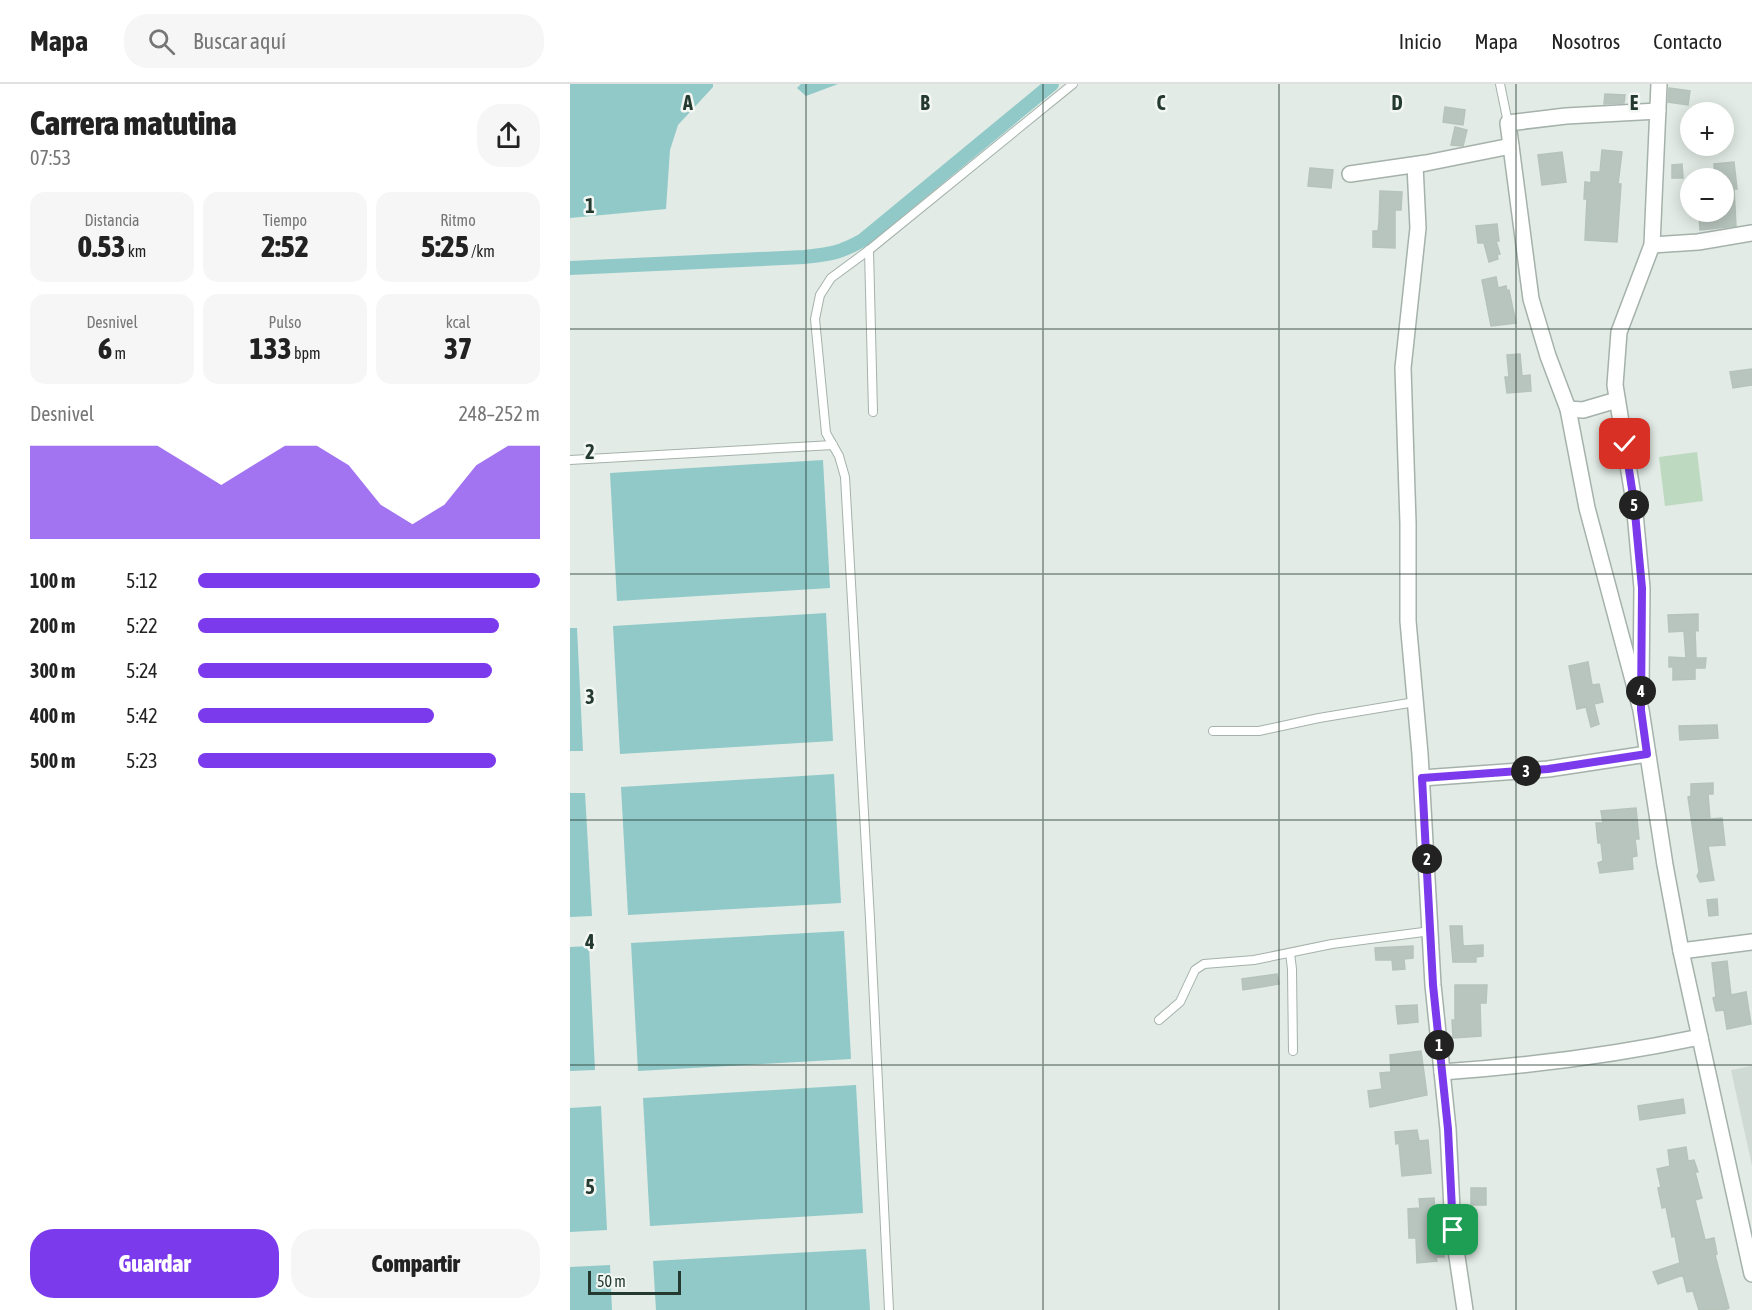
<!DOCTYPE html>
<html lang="es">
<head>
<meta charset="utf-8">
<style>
	:root { --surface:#fff; --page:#f6f6f6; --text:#222; --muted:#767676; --line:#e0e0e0; --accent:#7c3aed }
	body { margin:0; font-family:"Asap Condensed",sans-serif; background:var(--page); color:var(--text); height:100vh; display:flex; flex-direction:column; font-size:22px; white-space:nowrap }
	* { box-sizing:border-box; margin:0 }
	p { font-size:20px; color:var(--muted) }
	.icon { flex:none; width:33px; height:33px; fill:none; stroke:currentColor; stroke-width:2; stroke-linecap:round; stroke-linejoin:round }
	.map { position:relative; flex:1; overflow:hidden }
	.side { display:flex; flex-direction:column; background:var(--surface); width:570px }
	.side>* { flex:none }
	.fabs { position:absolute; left:1110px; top:18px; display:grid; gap:12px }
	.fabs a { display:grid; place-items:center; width:54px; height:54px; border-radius:50%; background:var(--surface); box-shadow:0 3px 15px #0003; font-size:30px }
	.scale { position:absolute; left:18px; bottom:15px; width:93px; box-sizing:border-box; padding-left:6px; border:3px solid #243930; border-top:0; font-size:16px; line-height:21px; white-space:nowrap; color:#243930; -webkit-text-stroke:4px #f2f7f4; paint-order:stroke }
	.pin { position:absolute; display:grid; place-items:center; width:51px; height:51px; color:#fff; margin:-26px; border-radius:12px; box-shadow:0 3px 9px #0006 }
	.km { position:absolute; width:30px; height:30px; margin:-15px; border-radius:50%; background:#222; color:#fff; font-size:16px; line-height:30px; text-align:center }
	.round { display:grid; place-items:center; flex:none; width:63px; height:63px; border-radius:24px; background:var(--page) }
	.summary { display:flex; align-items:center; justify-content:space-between; height:102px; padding:0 30px }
	h1 { font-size:33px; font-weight:800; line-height:45px }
	.metrics { display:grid; grid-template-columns:repeat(3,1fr); gap:9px; height:102px; padding:6px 30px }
	.metrics div { display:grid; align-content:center; border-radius:15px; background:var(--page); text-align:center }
	.metrics b { font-size:30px; font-weight:800 }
	.metrics small { font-size:16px; font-weight:400 }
	.metrics p { font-size:16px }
	.chart { height:168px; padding:12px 30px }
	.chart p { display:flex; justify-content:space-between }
	.chart svg { width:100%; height:108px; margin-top:6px; fill:var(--accent); opacity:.7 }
	.cta { display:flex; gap:12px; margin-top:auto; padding:12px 30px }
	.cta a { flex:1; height:69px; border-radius:24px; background:var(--accent); color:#fff; font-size:24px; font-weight:800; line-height:69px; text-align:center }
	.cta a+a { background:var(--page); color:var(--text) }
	ul { padding:0 30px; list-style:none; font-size:20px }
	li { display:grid; grid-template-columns:96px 72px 1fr; align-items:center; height:45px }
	li i { height:15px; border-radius:8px; background:var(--accent) }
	header { display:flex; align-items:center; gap:36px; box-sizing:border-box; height:84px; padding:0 30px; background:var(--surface); border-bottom:2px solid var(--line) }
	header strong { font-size:28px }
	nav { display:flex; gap:33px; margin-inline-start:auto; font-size:21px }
	.search { width:420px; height:54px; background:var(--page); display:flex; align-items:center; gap:15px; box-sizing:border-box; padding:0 21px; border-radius:24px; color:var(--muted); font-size:22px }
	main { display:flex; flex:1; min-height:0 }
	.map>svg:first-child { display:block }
	.built { fill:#d0dad4 }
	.green { fill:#bdd9c0 }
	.water { fill:#90c9c8 }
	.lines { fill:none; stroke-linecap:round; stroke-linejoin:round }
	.canal { stroke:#90c9c8; stroke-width:14 }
	.building { fill:#b8c5be; stroke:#b5c3bb; stroke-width:1.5 }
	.lane-casing { stroke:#a5b2ab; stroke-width:10 }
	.street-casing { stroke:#a5b2ab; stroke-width:18 }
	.lane { stroke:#fff; stroke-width:8 }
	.street { stroke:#fff; stroke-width:15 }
	.route-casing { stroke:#fff; stroke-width:12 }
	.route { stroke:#7c3aed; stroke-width:8 }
	.grid { fill:none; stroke:#243930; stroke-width:1.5; stroke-opacity:0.55 }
	.grid-label { font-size:20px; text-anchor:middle; font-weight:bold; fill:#243930; stroke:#f2f7f4; stroke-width:5; stroke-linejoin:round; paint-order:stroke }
</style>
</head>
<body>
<header>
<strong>Mapa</strong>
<div class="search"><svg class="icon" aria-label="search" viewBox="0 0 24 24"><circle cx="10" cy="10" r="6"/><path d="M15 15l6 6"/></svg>Buscar aquí</div>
<nav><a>Inicio</a><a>Mapa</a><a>Nosotros</a><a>Contacto</a></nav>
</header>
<main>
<section class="side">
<div class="summary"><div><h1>Carrera matutina</h1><p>07:53</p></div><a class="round"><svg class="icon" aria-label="share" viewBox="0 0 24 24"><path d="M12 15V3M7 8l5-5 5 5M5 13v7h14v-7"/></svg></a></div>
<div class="metrics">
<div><p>Distancia</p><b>0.53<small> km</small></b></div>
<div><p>Tiempo</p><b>2:52</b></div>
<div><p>Ritmo</p><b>5:25<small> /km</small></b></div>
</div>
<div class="metrics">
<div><p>Desnivel</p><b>6<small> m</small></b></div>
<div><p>Pulso</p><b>133<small> bpm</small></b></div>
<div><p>kcal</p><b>37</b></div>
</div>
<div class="chart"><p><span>Desnivel</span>248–252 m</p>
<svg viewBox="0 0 160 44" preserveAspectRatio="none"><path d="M0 44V6L10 6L20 6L30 6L40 6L50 14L60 22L70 14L80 6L90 6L100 14L110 30L120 38L130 30L140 14L150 6L160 6V44z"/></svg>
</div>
<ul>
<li><b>100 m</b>5:12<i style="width:100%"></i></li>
<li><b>200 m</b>5:22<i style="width:88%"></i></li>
<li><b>300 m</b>5:24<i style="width:86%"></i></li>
<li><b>400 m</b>5:42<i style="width:69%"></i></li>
<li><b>500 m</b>5:23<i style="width:87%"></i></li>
</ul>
<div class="cta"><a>Guardar</a><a>Compartir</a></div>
</section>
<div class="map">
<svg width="1182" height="1226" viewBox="0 0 1182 1226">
	<rect width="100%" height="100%" fill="#e2ebe5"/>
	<!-- built -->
	<path class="built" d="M1182,982v100l-21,-96z"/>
	<!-- green -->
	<path class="green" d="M1127,368l6,49 -38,5 -6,-49z"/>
	<!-- water -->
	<g class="water">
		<path d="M0,0h143v3l-35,38 -8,25 -4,59 -96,9z"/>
		<path d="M231,0h37l-32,12 -9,-8z"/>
		<path d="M253,376l7,128 -213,13 -7,-128z"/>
		<path d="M256,529l7,128 -213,13 -7,-128z"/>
		<path d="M0,544h7l6,123h-13z"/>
		<path d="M264,690l7,129 -213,12 -7,-128z"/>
		<path d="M0,709h15l7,123 -22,1z"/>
		<path d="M274,847l7,128 -213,12 -7,-128z"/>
		<path d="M19,862l6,124 -25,1v-124z"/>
		<path d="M286,1001l7,128 -213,13 -7,-128z"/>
		<path d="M31,1022l6,124 -37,2v-124z"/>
		<path d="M296,1165l4,61h-214l-3,-49z"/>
		<path d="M40,1181l2,45h-42v-43z"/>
	</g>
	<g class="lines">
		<!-- canal -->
		<path class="canal" d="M0,184l234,-11c26,-3 36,-4 59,-17l189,-156"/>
	</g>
	<!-- building -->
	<g class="building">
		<path d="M1099,4l21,3 -2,14 -20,-3z"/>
		<path d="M1035,10l20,1 -1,8 -20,1z"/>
		<path d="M875,23l20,3 -2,15 -20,-3z"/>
		<path d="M885,43l12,3 -4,16 -12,-1z"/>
		<path d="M1032,66l20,2 -4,32h3l-4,58 -32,-2 2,-41h-3l1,-17 6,1v-11h9z"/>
		<path d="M992,68l4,30 -24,3 -4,-30z"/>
		<path d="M1164,78l3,27h-3l2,37 -36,4 -1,-18h25v-34h-9l-1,-14z"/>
		<path d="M1112,80l1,14h-11v-13z"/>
		<path d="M740,84l23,2 -2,18 -23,-2z"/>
		<path d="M810,107l22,1 -1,18h-6v38l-22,-1v-16h5l1,-9z"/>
		<path d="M927,140l2,17h-3l4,13 -3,1 1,4 -9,3 -5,-19h-6l-2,-17z"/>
		<path d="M926,193l2,11 8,-2 1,5 2,-1 7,33 -25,3 -9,-46z"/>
		<path d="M950,270l2,22 8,-1 1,16 -24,2 -2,-16h4l-2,-22z"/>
		<path d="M1182,285v16l-19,3 -3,-16z"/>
		<path d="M1128,530v17l-3,-1 1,28h10l-1,10h-10v11l-22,1v-13h-4v-10l17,1 -2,-27 -15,1 -1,-17z"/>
		<path d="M1018,578l4,23 7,-1 4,18 -9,2 5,20 -8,3 -5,-20 -9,2 -8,-43z"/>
		<path d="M1147,641l1,13 -38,2 -1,-14z"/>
		<path d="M1143,699v11h-5l2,25 12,-1 3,27 -17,1 6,34 -14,2 -3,-6 2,-4 -11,-75 3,-1v-12z"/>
		<path d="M1066,724l3,31h-4l2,17 -5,1 1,12 -33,4 -2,-10 5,-2 -2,-18h-3l-2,-20h7l-2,-12z"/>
		<path d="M1147,815l1,16 -9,1 -2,-16z"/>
		<path d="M880,842h12l1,20 20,-1v11l-7,1v5h-23z"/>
		<path d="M843,862v12l-9,1 1,10 -12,1 -1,-10h-16l-1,-12z"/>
		<path d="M1157,877l4,34 15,-3 5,32 -24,5 -3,-19 -8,1 -3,-13 3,-1 -4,-34z"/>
		<path d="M707,890l2,10 -36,6 -1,-11z"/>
		<path d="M885,901h32l-1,18h-6l1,33 -28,2 -1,-18h3z"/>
		<path d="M847,921l1,17 -20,2 -2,-18z"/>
		<path d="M851,967l6,44 -57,12 -2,-16 14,-2 -2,-16 11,-1 -1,-17z"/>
		<path d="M1113,1015l2,14 -45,7 -2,-14z"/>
		<path d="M847,1046l2,11 9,-1 3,33 -29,3 -3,-33 -3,1 -1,-12z"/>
		<path d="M1116,1063l2,14 6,-1 4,12h-3l7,26 -7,2 10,40 9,-2 3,16 -2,1 14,53 -5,2h-25l-6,-19 -6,1 -4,-17 -25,9 -5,-12 27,-9 -5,-27 -3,1 -6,-30 -4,1 -4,-20 3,-1 -4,-18 13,-3 -2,-16z"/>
		<rect x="901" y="1104" width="15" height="17"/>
		<path d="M864,1114l3,49h7v10h-8l1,4 -20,2 -1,-25h-7l-1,-29 12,-1 -1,-9z"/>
	</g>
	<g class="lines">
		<!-- lane casing -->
		<g class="lane-casing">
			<g id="lane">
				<path d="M930,0l8,39"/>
				<path d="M299,166l4,162"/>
				<path d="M0,376l263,-15"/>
				<path d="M643,647h46l60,-13 96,-16"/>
				<path d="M720,869l2,16 1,82"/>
				<path d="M589,936l21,-18 15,-32 9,-6 50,-4 78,-16 99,-13"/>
				<path d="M319,1226l-19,-391 -25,-442 -6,-21 -13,-23 -11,-114 5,-24 11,-17 38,-28 204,-166"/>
			</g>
		</g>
		<!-- street casing -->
		<g class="street-casing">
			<g id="street">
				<path d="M1088,27l-92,5 -58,7 23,176 17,57 20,53 19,99 54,202 24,155 16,86 71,323"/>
				<path d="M845,81l3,63 -15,140 5,155v98l12,133 13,231 15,144 5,101 12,80"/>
				<path d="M780,90l76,-11 85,-17"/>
				<path d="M1082,161l46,-3 54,-9"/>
				<path d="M998,325l15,1 34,-10"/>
				<path d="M1071,605l1,-101 -8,-86 -19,-117 4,-53 33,-87 7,-161"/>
				<path d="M852,694l126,-9 99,-15"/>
				<path d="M1111,867l71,-9"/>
				<path d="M872,988c87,-6 173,-17 258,-35"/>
			</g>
		</g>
		<!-- lane -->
		<use href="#lane" class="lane"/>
		<!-- street -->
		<use href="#street" class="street"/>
	</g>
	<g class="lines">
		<!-- route casing -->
		<g class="route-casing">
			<path id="route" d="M883,1146l-5,-101 -15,-144 -11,-207 126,-9 99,-15 -6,-44 1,-122 -8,-86 -9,-58"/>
		</g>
		<!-- route -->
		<use href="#route" class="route"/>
	</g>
	<!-- grid -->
	<path class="grid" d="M236,0v1226M473,0v1226M709,0v1226M946,0v1226M0,245h1182M0,490h1182M0,736h1182M0,981h1182"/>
	<g class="grid-label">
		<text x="118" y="26">A</text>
		<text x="355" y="26">B</text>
		<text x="591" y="26">C</text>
		<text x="827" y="26">D</text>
		<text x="1064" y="26">E</text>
		<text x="20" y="129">1</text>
		<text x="20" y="375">2</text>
		<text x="20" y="620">3</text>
		<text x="20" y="865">4</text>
		<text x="20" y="1110">5</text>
	</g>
</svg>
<div class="fabs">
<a>+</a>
<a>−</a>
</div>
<div class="scale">50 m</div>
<div class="pin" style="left:883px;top:1146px;background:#1e9e55"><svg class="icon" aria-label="arrive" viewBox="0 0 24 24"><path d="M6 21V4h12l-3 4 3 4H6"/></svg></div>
<div class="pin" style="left:1055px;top:360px;background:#d93025"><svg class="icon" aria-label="check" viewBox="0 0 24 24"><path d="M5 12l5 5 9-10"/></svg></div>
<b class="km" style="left:869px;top:961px">1</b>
<b class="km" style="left:857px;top:775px">2</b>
<b class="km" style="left:956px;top:687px">3</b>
<b class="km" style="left:1071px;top:607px">4</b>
<b class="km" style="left:1064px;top:421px">5</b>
</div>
</main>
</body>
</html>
